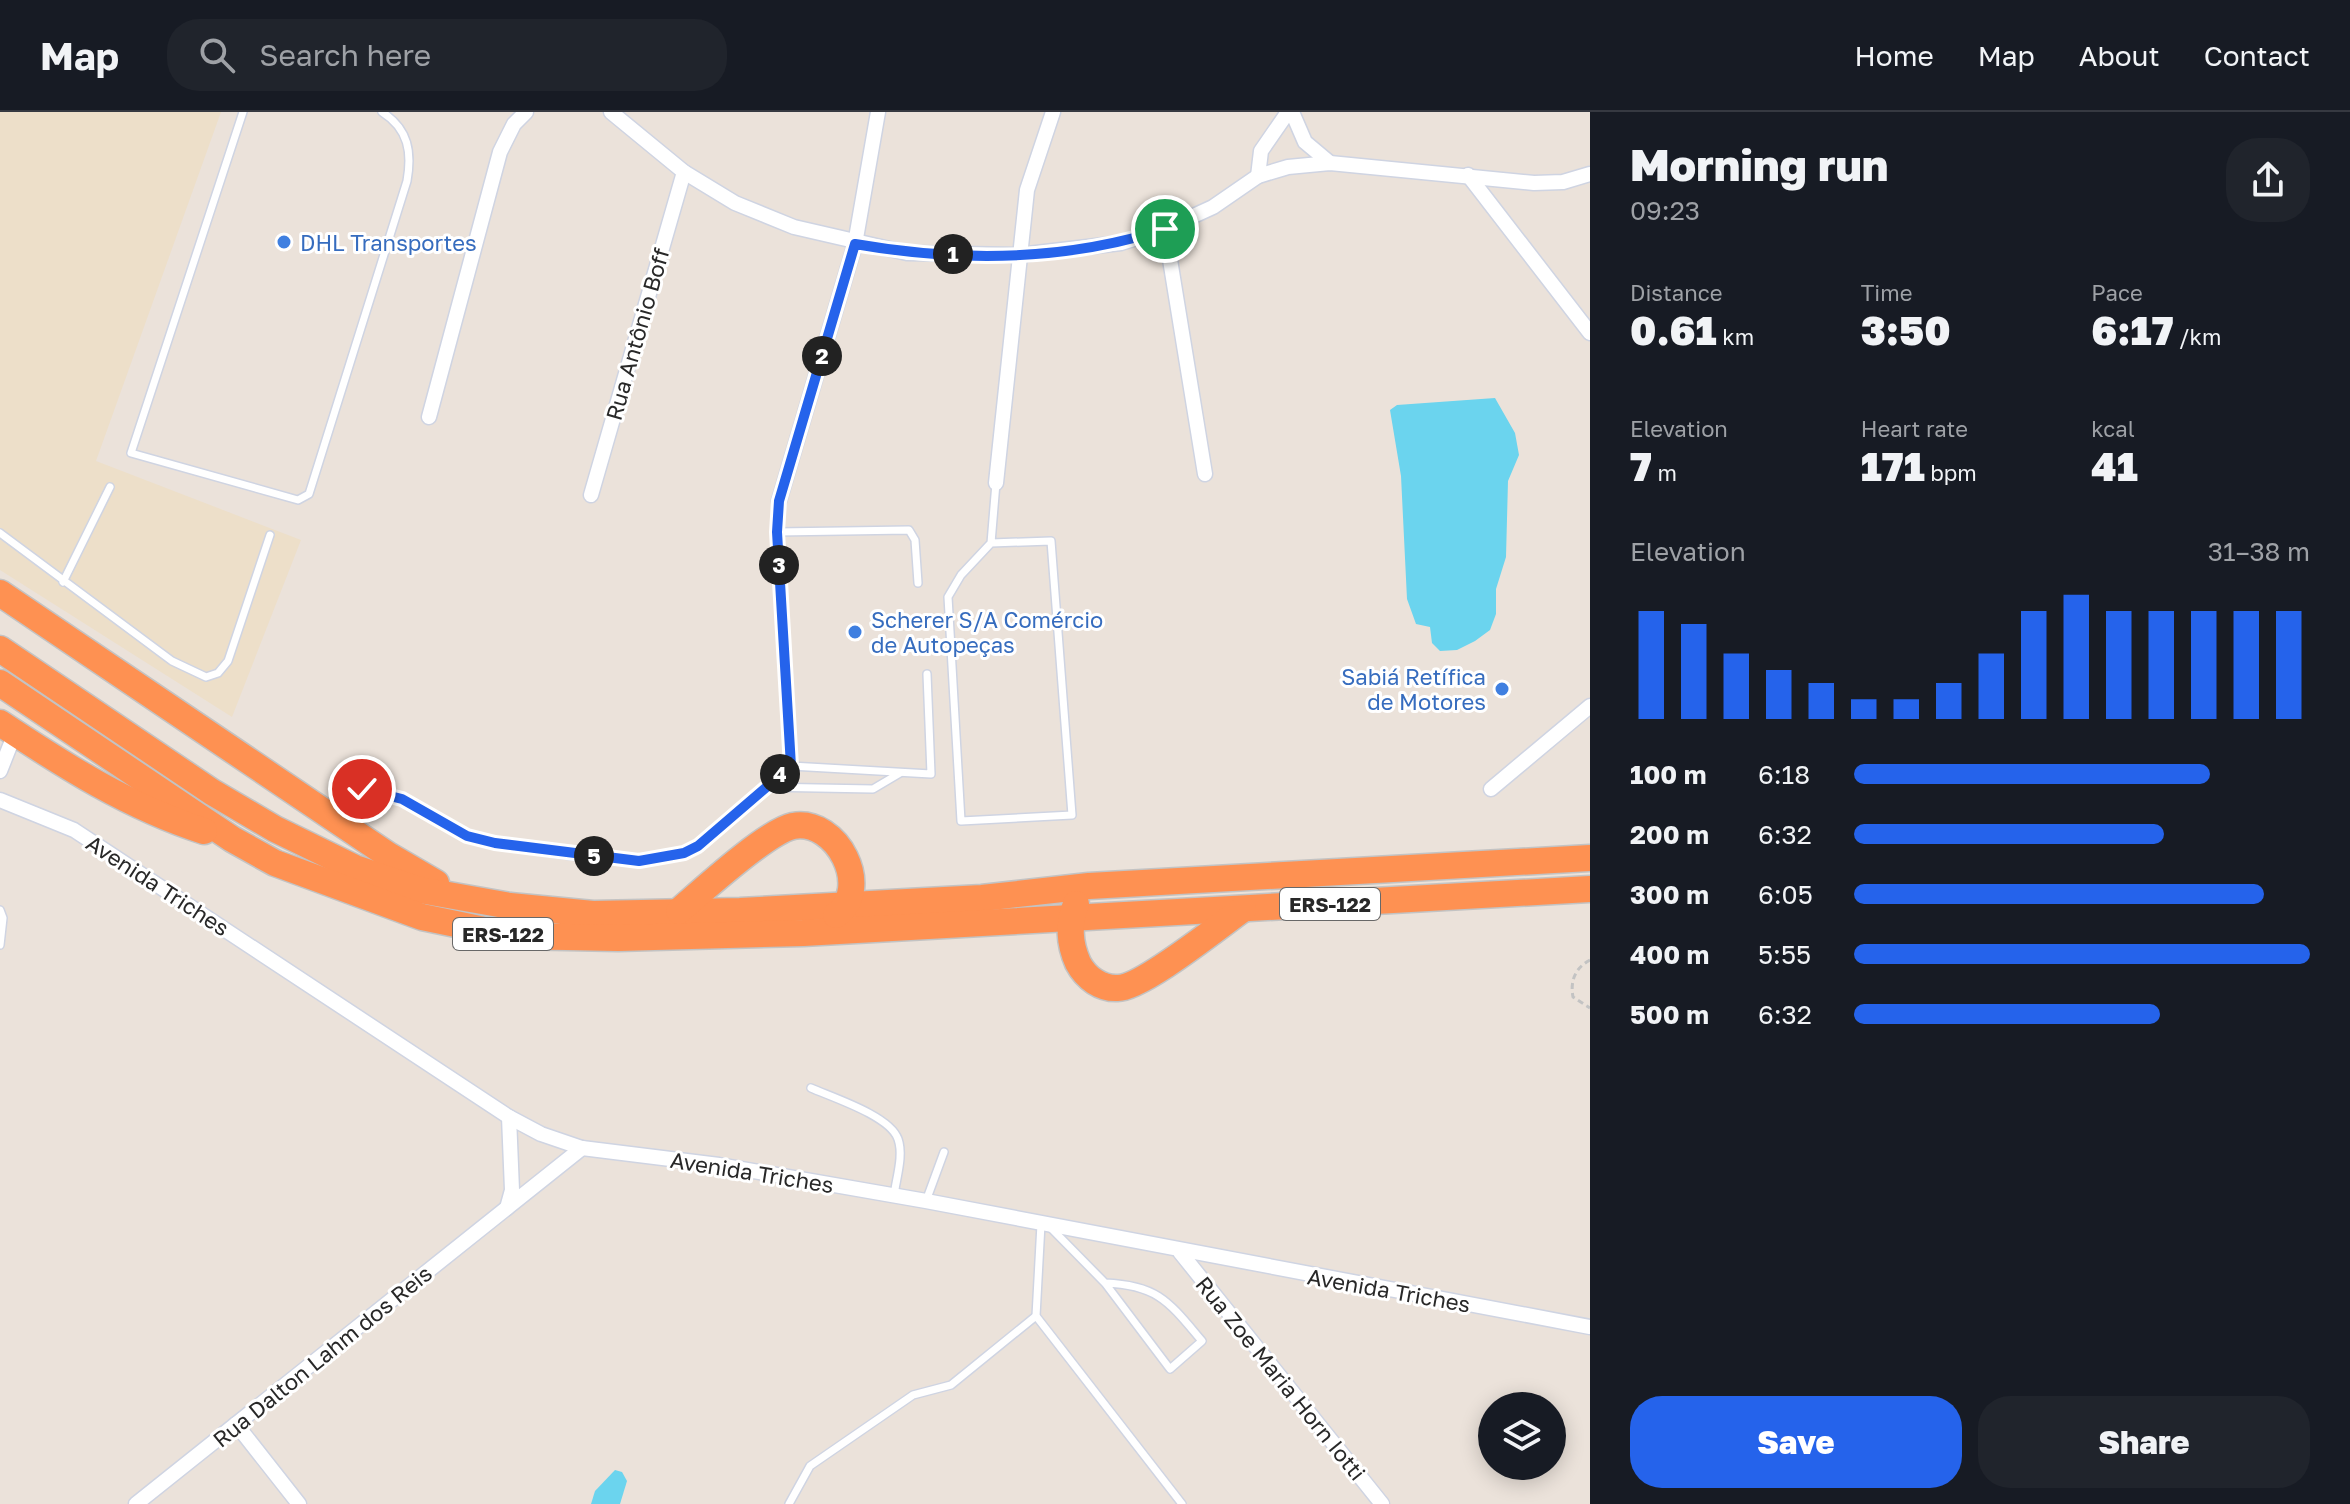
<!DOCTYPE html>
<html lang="en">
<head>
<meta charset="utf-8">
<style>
	:root { --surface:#171b24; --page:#20242c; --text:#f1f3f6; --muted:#9ea1a6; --line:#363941; --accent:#2563eb }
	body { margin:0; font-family:"Golos Text",sans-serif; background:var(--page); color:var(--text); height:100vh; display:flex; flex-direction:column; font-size:30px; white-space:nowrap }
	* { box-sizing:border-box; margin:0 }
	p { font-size:26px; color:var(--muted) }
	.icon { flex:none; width:44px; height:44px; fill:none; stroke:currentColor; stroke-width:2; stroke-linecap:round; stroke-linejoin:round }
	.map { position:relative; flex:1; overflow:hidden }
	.details { display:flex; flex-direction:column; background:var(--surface); width:760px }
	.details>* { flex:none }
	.buttons { position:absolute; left:1478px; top:1280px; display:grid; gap:16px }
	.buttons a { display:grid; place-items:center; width:88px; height:88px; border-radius:50%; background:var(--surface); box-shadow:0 4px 20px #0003; font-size:40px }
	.pin { position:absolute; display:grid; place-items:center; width:68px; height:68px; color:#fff; margin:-34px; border:4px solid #fff; border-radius:50%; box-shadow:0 2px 8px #0007 }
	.km { position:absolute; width:40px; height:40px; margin:-20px; border-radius:50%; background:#222; color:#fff; font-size:22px; line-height:40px; text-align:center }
	.round { display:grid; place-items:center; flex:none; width:84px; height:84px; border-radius:32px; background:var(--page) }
	.summary { display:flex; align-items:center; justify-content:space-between; height:136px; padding:0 40px }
	h1 { font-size:44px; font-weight:800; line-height:60px }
	.metrics { display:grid; grid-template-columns:repeat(3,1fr); gap:12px; height:136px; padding:8px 40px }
	.metrics div { display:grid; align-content:center }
	.metrics b { font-size:40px; font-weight:800 }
	.metrics small { font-size:22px; font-weight:400 }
	.metrics p { font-size:22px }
	.chart { height:224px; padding:16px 40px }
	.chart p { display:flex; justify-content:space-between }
	.chart svg { width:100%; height:144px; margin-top:8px; stroke:var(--accent); stroke-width:6 }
	.cta { display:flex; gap:16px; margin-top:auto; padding:16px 40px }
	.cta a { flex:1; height:92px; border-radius:32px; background:var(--accent); color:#fff; font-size:32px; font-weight:800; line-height:92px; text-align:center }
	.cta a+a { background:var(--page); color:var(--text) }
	ul { padding:0 40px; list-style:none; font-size:26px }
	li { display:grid; grid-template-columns:128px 96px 1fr; align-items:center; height:60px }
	li i { height:20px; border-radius:10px; background:var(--accent) }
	header { display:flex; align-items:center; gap:48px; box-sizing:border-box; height:112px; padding:0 40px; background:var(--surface); border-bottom:2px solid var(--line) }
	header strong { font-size:38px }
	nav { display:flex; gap:44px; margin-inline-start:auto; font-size:28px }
	.search { width:560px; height:72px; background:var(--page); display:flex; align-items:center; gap:20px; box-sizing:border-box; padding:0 28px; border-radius:32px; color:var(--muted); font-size:30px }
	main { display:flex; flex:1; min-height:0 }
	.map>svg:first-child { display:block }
	.education { fill:#eddfc9 }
	.water { fill:#6bd4ee }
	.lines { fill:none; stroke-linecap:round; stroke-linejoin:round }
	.lane-casing { stroke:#cfd4e2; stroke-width:10 }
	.street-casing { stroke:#cfd4e2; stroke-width:17 }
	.highway-casing { stroke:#c3c3c3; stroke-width:29 }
	.path { stroke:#c3c3c3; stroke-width:3; stroke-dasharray:6 4; stroke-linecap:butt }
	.lane { stroke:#fff; stroke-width:7 }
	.street { stroke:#fff; stroke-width:14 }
	.highway { stroke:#fe9152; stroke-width:26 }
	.route-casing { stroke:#fff; stroke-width:16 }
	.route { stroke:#2563eb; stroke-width:10 }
	.shop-dot { fill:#3f7fe0; stroke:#fff; stroke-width:3 }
	.labels { text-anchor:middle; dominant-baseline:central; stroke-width:6; stroke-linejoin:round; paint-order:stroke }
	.shield { fill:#fff; stroke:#686868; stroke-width:2 }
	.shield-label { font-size:20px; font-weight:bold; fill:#282828 }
	.shop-label { font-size:22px; fill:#366cbe; stroke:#fff; text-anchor:start }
	.street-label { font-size:22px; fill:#282828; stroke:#fff }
</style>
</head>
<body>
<header>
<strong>Map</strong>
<div class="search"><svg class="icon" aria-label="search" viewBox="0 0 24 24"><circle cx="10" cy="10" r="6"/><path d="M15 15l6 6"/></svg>Search here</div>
<nav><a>Home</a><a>Map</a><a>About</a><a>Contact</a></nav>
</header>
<main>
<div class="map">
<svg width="1590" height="1392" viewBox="0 0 1590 1392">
	<rect width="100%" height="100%" fill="#ebe2da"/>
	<!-- education -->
	<path class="education" d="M0,0h221l-125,349 205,79 -69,177 -232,-147z"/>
	<!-- water -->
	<g class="water">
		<path d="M1495,286l20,35 4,22 -11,26 -2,76 -10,32v25l-6,16 -15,11 -18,9 -17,1 -8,-8 -2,-16 -14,-3 -9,-25 -6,-123 -11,-66 7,-5z"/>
		<path d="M615,1358l7,2 5,9 -7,23h-29l4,-13z"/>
	</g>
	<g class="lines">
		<!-- lane casing -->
		<g class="lane-casing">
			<g id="lane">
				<path d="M243,0l-112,341 167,47 11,-6 98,-313c5,-28 2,-52 -25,-69"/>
				<path d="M779,389l-2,31 14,234"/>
				<path d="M777,420l132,-2 6,10 3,43"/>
				<path d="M0,421l172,128 34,16 12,-4 10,-12 42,-126"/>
				<path d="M991,431l60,-2 21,274 -111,6 -13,-224 13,-22 30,-32 5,-60"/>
				<path d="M63,470l47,-95"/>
				<path d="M763,675l110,2 27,-16"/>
				<path d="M333,702c9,-11 18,-25 33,-24 37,1 67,29 99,44 26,13 142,28 174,27 20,0 41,-6 59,-15l93,-80 140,8 -4,-100"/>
				<path d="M0,798l3,8 -3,27"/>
				<path d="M811,976c23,10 79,28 87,51 6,17 -2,39 -4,57"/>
				<path d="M926,1089l18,-49"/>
				<path d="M1041,1112l-5,92 146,188"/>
				<path d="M1049,1114l56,57 65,86 32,-28c-33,-39 -44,-56 -97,-58"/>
				<path d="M789,1392l21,-38 103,-71 38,-10 85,-69"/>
			</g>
		</g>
		<!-- street casing -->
		<g class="street-casing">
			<g id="street">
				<path d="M611,0l73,60 51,31 59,24 113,26 112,2 102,-12 44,-14 48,-22 45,-31 30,-9 42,-4 204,20 29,-1 27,-8"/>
				<path d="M1292,0l13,30 25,21"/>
				<path d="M1468,63l122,158"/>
				<path d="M1258,64l3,-25 27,-39"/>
				<path d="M1165,117l40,245"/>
				<path d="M429,305l71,-265 14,-28 12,-12"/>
				<path d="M996,371l31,-293 26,-78"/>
				<path d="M591,383l93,-323"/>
				<path d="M779,389l76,-257 23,-132"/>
				<path d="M0,659l15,-38"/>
				<path d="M1491,677l99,-83"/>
				<path d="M0,688l74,30 435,287 32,17 41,14 137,17 207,36 664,126"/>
				<path d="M507,1096l5,-18 -3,-73"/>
				<path d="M1180,1140l202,252"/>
				<path d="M236,1312l63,80"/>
				<path d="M136,1392l446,-356"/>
			</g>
		</g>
		<!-- highway casing -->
		<g class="highway-casing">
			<g id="highway">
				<path d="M0,481l388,262 48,28"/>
				<path d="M0,537l212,143 63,37 80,39 65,22 90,16 83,8 147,-3 242,-13 107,-12 501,-28"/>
				<path d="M0,571l232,156 43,24 147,54 92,19 104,2 185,-5 787,-44"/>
				<path d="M0,611c65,43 129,84 204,108"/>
				<path d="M1076,792c-8,20 -7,39 2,59 8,15 23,26 40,25 24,0 101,-62 125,-79"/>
				<path d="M679,799c23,-20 87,-79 114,-85 44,-8 80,62 43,89"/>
			</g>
		</g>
		<!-- path -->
		<path class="path" d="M1590,848c-15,8 -20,21 -17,37l17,11"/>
		<!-- lane -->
		<use href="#lane" class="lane"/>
		<!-- street -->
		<use href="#street" class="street"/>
		<!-- highway -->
		<use href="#highway" class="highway"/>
	</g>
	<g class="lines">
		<!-- route casing -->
		<g class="route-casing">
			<path id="route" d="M362,677l40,10 65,37 28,7 144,18 45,-8 14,-7 93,-80 -14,-234 2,-31 76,-257c103,18 211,17 310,-15"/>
		</g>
		<!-- route -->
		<use href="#route" class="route"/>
	</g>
	<!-- markers -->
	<g class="shop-dot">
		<circle cx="284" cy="130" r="8"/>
		<circle cx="855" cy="520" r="8"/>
		<circle cx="1502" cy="577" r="8"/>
	</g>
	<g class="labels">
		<!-- shield labels -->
		<g class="shield">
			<rect x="1280" y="776" width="100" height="32" rx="6"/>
			<rect x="453" y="806" width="100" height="32" rx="6"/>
		</g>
		<g class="shield-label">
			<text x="1330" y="792">ERS-122</text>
			<text x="503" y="822">ERS-122</text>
		</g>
		<!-- shop labels -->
		<g class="shop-label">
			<text x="300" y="130">DHL Transportes</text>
			<text x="871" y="507">Scherer S/A Comércio<tspan x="871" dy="25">de Autopeças</tspan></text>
			<text x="1486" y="564" text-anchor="end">Sabiá Retífica<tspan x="1486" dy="25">de Motores</tspan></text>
		</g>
		<!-- street labels -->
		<g class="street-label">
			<text transform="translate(637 222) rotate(-74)">Rua Antônio Boff</text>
			<text transform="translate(158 773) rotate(33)">Avenida Triches</text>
			<text transform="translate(752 1060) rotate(9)">Avenida Triches</text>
			<text transform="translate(1389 1178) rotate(10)">Avenida Triches</text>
			<text transform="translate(322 1244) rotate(-39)">Rua Dalton Lahm dos Reis</text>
			<text transform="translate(1281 1266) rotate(51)">Rua Zoe Maria Horn Iotti</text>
		</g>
	</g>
</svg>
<div class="buttons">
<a><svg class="icon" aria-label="layers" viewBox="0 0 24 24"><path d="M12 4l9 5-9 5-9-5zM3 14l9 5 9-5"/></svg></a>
</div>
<div class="pin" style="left:1165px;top:117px;background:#1e9e55"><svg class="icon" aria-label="arrive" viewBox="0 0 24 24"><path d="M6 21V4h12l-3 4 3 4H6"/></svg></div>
<div class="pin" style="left:362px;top:677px;background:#d93025"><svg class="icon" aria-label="check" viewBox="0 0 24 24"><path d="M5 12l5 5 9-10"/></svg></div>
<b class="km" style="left:953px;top:142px">1</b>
<b class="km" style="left:822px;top:244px">2</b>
<b class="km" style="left:779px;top:453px">3</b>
<b class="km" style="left:780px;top:662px">4</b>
<b class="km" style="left:594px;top:744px">5</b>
</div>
<section class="details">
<div class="summary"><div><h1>Morning run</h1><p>09:23</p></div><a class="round"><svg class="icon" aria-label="share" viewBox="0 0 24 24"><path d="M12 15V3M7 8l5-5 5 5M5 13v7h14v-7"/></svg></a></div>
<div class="metrics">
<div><p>Distance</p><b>0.61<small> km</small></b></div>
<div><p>Time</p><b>3:50</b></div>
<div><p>Pace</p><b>6:17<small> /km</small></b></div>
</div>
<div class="metrics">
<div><p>Elevation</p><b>7<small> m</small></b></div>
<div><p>Heart rate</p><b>171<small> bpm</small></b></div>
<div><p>kcal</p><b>41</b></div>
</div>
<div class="chart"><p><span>Elevation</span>31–38 m</p>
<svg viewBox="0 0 160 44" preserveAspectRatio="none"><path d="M5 44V11M15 44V15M25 44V24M35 44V29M45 44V33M55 44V38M65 44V38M75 44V33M85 44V24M95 44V11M105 44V6M115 44V11M125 44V11M135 44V11M145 44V11M155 44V11"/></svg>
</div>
<ul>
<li><b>100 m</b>6:18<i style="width:78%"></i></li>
<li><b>200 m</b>6:32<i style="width:68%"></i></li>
<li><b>300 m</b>6:05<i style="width:90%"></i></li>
<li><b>400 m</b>5:55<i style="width:100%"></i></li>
<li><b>500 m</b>6:32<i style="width:67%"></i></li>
</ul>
<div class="cta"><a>Save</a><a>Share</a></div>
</section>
</main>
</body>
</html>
